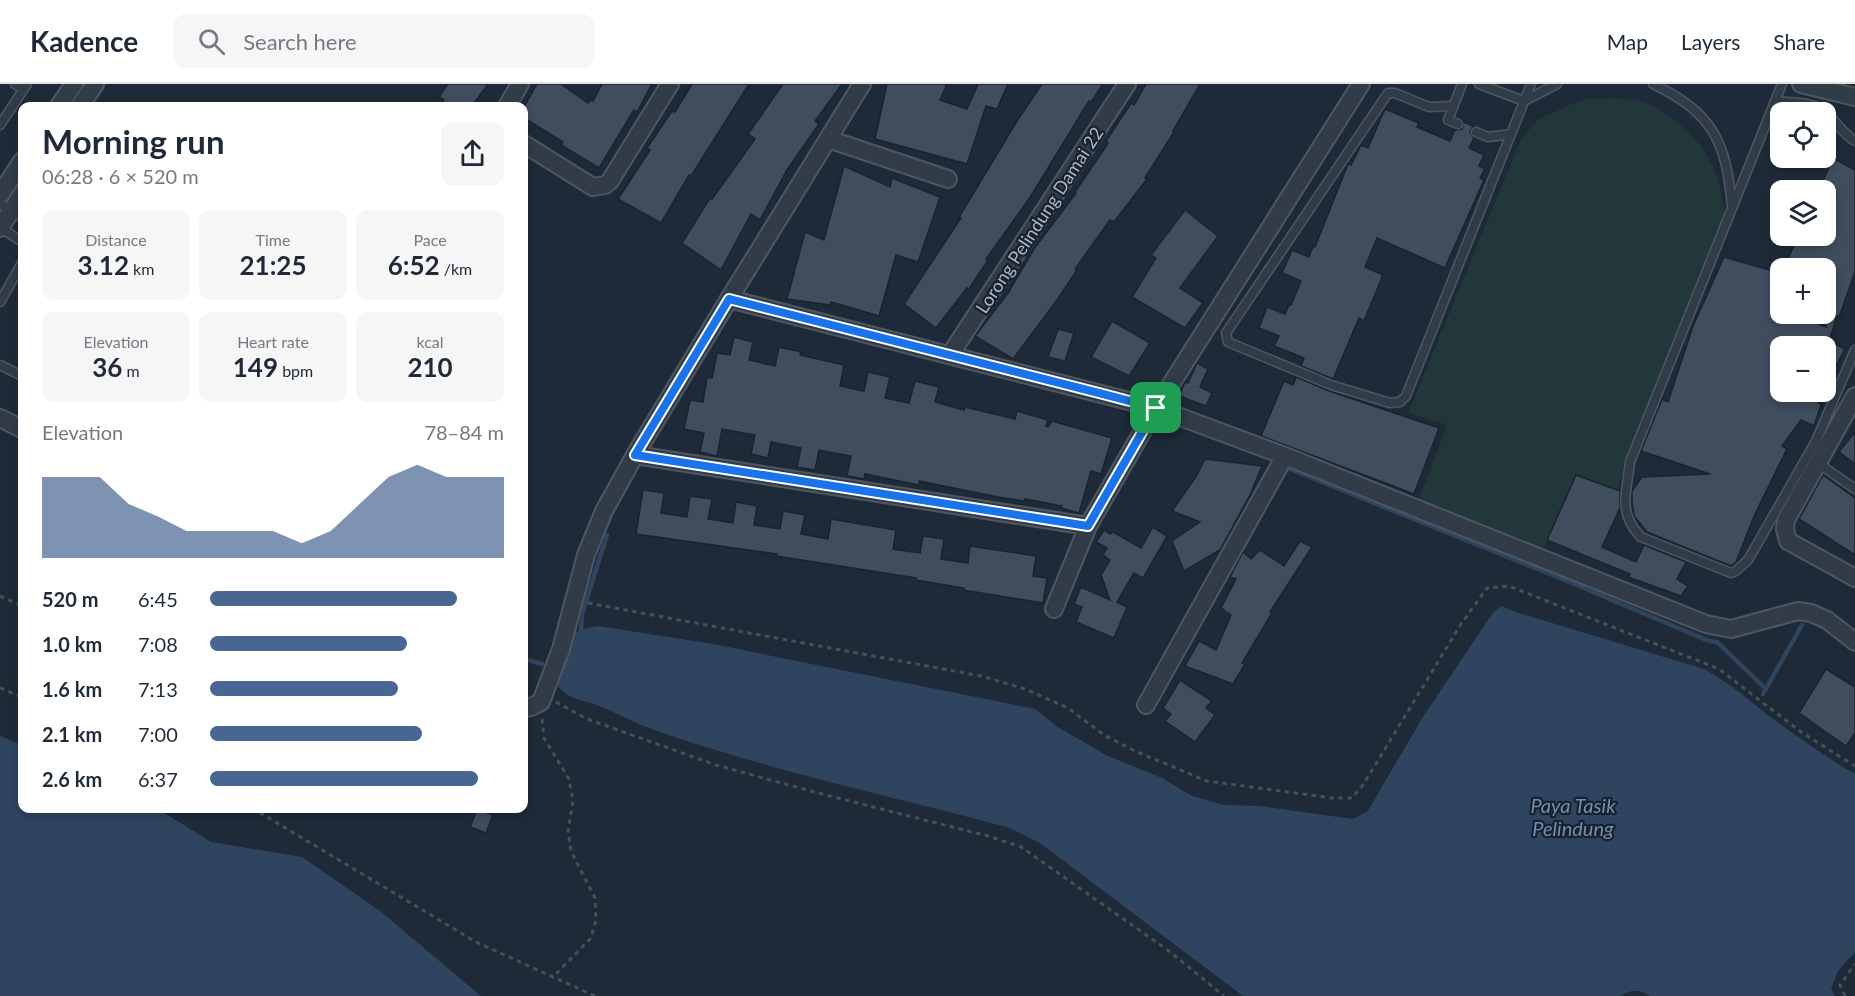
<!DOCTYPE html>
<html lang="en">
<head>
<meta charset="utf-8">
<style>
	:root { --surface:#fff; --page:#f6f6f7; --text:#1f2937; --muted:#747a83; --line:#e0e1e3; --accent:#486691 }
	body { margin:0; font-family:Lato,sans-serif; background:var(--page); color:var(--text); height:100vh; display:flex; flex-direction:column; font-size:22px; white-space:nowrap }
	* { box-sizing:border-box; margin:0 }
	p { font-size:20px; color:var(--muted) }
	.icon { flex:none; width:33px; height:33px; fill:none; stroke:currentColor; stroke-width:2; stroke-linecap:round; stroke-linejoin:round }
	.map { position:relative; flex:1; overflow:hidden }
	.panel { position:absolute; left:18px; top:18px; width:510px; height:711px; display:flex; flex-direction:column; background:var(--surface); border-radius:12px; box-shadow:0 3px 9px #0003 }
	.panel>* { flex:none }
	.controls { position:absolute; left:1770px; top:18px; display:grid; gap:12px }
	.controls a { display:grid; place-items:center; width:66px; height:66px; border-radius:12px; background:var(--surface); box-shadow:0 3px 9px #0003; font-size:30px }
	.pin { position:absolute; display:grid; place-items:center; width:51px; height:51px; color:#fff; margin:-26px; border-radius:12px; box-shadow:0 3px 9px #0006 }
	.round { display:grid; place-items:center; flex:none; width:63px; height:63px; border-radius:12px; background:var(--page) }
	.summary { display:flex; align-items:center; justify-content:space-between; height:102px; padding:0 24px }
	h1 { font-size:33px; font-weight:700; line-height:45px }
	.figures { display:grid; grid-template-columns:repeat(3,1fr); gap:9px; height:102px; padding:6px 24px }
	.figures div { display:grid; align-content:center; border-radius:12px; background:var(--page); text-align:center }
	.figures b { font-size:26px; font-weight:700 }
	.figures small { font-size:16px; font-weight:400 }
	.figures p { font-size:16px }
	.chart { height:168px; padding:12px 24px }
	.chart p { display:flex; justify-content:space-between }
	.chart svg { width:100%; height:108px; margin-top:6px; fill:var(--accent); opacity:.7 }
	ul { padding:0 24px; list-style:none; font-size:20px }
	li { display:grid; grid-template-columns:96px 72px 1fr; align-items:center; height:45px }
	li i { height:15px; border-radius:8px; background:var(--accent) }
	header { display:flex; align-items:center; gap:36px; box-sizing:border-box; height:84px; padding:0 30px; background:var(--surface); border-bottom:2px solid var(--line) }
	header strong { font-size:28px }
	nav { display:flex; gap:33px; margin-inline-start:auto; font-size:21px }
	.search { width:420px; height:54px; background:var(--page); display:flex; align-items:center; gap:15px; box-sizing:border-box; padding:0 21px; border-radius:12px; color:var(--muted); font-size:22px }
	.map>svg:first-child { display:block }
	.green { fill:#213739 }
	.water { fill:#2f455f }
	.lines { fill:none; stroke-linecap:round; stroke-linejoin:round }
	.stream { stroke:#2f455f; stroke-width:4.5 }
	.building { fill:#3f4d5e; stroke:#1a232f; stroke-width:1.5 }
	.service-casing { stroke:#4d5764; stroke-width:11 }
	.minor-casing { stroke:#4d5764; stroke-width:20 }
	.path { stroke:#3e5457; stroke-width:3; stroke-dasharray:4.5 4.5; stroke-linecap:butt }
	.service { stroke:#323c49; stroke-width:8 }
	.minor { stroke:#323c49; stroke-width:16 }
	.route-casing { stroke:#fff; stroke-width:12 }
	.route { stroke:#1a73e8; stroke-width:8 }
	.labels { text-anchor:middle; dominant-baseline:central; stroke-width:4.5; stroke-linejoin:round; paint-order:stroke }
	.street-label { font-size:18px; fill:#acb7c6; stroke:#18212d }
	.water-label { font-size:20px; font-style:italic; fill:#728eb0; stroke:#18212d }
</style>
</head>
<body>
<header>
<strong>Kadence</strong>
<div class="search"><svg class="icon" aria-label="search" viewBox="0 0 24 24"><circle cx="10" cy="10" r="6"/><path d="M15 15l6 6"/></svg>Search here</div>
<nav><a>Map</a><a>Layers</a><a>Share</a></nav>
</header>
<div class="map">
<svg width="1855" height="912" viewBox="0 0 1855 912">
	<rect width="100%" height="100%" fill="#1f2a38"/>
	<!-- green -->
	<path class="green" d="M1587,15c18,0 39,-2 56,3 15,5 28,15 40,25 30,27 38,54 43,94l-113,277 -42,-14 -29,68 -126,-45 31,-82 -39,-12 113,-273 16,-20 27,-13z"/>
	<!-- water -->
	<g class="water">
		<path d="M1501,522l21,8 182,55c24,13 44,30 65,47 28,20 56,41 86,58v178l-17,19 -7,18 4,7h-185c-11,-8 -19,-6 -30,0h-377l-203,-153 -30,-15c-118,-32 -238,-57 -353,-97 -19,-7 -37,-16 -55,-24 -15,-7 -33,-6 -44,-21l2,-11 15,-42 6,-4 17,-3 115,18 322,65 21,17 52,30 54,22 30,18 32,9 36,1 93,13 14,-7 56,-95 69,-103z"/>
		<path d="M0,652l22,9v63l136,1 53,33 91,15 78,54 101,85h-481z"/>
	</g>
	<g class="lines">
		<!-- stream -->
		<g class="stream">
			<path d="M1290,385l270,109 149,63 8,1 49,47"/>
			<path d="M581,545l1,-15 25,-79"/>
			<path d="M524,575l18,5"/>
			<path d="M1763,610l39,-69"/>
		</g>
	</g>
	<!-- building -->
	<g class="building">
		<path d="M448,0h40l-16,22h-32l4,-6 -5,-3z"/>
		<path d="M537,0h24l27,19 2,-3 3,1 9,-17h50l-15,28 -3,-2 -35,58 -38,-23 2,-3 -39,-24v-11z"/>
		<path d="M692,0h57l-58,92 -2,-1 -28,48 -43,-24 32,-49 -3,-2 25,-37 3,1z"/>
		<path d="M783,0h59l-27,37 4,3 -32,46 -27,50 -9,-6 -30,56 -39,-27 28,-45 2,1 43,-60 -7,-5z"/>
		<path d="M887,0h60l-7,16 27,9 11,-25h30l-11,25 -11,-3 -19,58 -92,-25z"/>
		<path d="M1042,0h61l-12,18 -2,-1 -60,98 -43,60 2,1 -19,29 -2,-1 -31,40 -32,-24 57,-86 -2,-1 58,-96z"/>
		<path d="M1146,0h54l-27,47 1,1 -29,46 2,1 -33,43 -4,-2 -35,49 2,1 -20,30 -44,59 -38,-23 33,-43 26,-44 42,-56 -1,-1 33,-49 -2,-2 25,-38 3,2z"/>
		<path d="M1385,25l34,14 -2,4 33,14 5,-11 7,-1 2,-7 9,4 -3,6 4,6 -5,10 15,7 -5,11 6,3 -5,9 4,2 -39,88 -68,-30 -12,29 18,8 -19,46 -5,-3 -26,61 -32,-13 3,-8 -30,-12 5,-10 -20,-8 8,-21 18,7 4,-9h2l10,-24 -19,-8 10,-23 17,7 4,-11 2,1 33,-83 3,1 10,-20 7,3z"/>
		<path d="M1833,74l22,12v102l-16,45 -2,-1 -8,25 16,8 -19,36v-39h-46v46h27l14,13 -7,21 -13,-6 -19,26 5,3 -32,65 -19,48 -5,4 -84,-34 -13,-16 -2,-15v-10l10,-14 68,-3 -69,-23 21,-52 6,3 25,-76 31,-69 56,16v41h13l33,13v-59h-42l14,-32h28v-46h-7z"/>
		<path d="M844,82l46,21 2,-9 48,19 -22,65 -22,-7 -17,61 -48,-14 -1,3 -43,-6 18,-67 19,8z"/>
		<path d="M1185,126l33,26 -38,52 23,15 -18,25 -53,-31 24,-39 -5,-3z"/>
		<path d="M1112,237l38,22 -21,33 -38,-19z"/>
		<path d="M1058,245l16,4 -9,28 -17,-4z"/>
		<path d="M734,253l19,5 -4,18 26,6 4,-19 22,5 -1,3 44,10 -4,21 24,5 4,-19 22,5 -5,21 24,5 6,-22 24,6 -4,15 29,8 1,-3 50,12 2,-8 31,9 -2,6 2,1 4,-6 60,17 -11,36 -10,-3 -12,42 -18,-5 1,-2 -37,-7v2l-27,-4 -79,-16v4l-54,-11 -1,5 -17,-3 4,-20 -32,-6 -4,20 -18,-3 4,-19 -30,-6 -3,16 -17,-4 4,-19 -33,-6 -5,27 -17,-4 4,-19 -20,-4 6,-29 13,2 4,-25 5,1 5,-25 13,2z"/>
		<path d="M1197,279l11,6 -8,18 12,6 -6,13 -27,-10 6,-14 3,1z"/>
		<path d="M1296,293l33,14 110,37 -25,66 -153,-58 23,-55 9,4z"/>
		<path d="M1855,348v32l-16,-12z"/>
		<path d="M1205,375l57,7 -12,29 -30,55 -36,21 -12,-30 28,-19 -28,-11 25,-36z"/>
		<path d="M1576,391l44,16v17l-18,39 34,15 8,-17 42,17 -9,17 11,7 -7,10 -53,-19 2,-3 -83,-34z"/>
		<path d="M1823,391l32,23v57l-56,-36z"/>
		<path d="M643,406l21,3 -3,20 26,4 3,-21 22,3 -4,20 25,4 3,-21 21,4 -3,19 26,4 3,-18 22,4 -4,19 27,5 3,-20 65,11 -3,19 27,4 3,-17 21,3 -3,20 27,4 2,-17 66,10 -3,20 14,2 -4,25 -80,-13 1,-2 -48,-8v-2l-140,-22 1,-2 -141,-20z"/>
		<path d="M1153,443l14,9 -24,42 -9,-5 -17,29 10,5 -13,31 -38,-16 6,-15 -8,-3 7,-17 29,13 -9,-25 9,-15 -7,-5 4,-7 -11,-6 8,-12 6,4 3,-2 28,16z"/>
		<path d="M1300,457l12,6 -42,65 2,1 -30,50 3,1 -12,20 -48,-18 14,-25 17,9 15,-35 -10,-7 15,-29 -6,-2 13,-25 8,7 9,-9 24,16z"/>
		<path d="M1826,585l29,18v46l-9,13 -47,-33z"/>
		<path d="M1180,596l32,21 -6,7 9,7 -20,27 -30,-21 6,-7 -8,-6z"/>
		<path d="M477,725l16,6 -7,18 -16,-6z"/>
	</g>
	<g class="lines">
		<!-- service casing -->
		<g class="service-casing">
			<g id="service">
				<path d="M15,0l8,5"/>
				<path d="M1479,0l45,17 33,-17"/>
				<path d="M1653,0c60,29 73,57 79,122"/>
				<path d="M1782,0l-152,378c-3,29 -13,51 11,75l90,36 5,-2 12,-11 68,-119 39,-91"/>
				<path d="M1775,17c16,2 40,0 52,12 10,10 16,21 28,28"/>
				<path d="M1453,22l-24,1 -34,-14h-7l-162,240 2,9 103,43 59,18 10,-1 6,-6 125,-312"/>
				<path d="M1458,40l-10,-4 14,-36"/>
				<path d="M0,41l27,-41"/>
				<path d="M1476,48l12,5 23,-3"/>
				<path d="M0,120l22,14"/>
				<path d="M0,143l22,15"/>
				<path d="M0,218l22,-39"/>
				<path d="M0,281l22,11"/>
				<path d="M1818,379l37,26"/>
			</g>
		</g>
		<!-- minor casing -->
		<g class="minor-casing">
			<g id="minor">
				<path d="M1801,0l54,13"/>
				<path d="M59,22l15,-22"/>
				<path d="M80,22l15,-22"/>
				<path d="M507,22l13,-22"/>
				<path d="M828,55l120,40"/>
				<path d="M524,60l69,43 12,-2 5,-4 60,-97"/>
				<path d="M0,111l22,-34"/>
				<path d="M0,144l22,-34"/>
				<path d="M729,215l427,109 129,48 421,168 25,5 67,-18 13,2 16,7 28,22"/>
				<path d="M950,271l177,-271"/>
				<path d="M1855,312l-69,124 -1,9 3,12 67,37"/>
				<path d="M0,334l22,11"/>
				<path d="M635,371l453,71"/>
				<path d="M1054,525l34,-83 68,-118 205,-324"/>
				<path d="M1146,621l139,-249"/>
				<path d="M524,624l7,-1 10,-5 20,-53 25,-94 18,-44 31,-56 94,-156 133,-215"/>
			</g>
		</g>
		<!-- path -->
		<g class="path">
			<path d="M0,512l22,10"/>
			<path d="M588,519l393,73 44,13 43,19 36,27 31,16 72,30 125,17h20l11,-13 98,-161 26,-36 22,-2 210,83 82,63 54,34"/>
			<path d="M0,604l22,9"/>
			<path d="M556,618l31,17 129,46 102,28 170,43 33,11 148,104 55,45"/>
			<path d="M542,635l2,19 25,41 4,22 -5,30 3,20 24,47 1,22 -5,18 -39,40"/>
			<path d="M252,724l224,134 119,54"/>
			<path d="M1845,912l-5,-11 15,-21"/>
		</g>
		<!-- service -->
		<use href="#service" class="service"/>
		<!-- minor -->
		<use href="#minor" class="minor"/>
	</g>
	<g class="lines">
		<!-- route casing -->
		<g class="route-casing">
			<path id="route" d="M729,215l370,94 57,15 -68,118 -453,-71z"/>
		</g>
		<!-- route -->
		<use href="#route" class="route"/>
	</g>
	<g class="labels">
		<!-- street labels -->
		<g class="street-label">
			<text transform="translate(1039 136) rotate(-57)">Lorong Pelindung Damai 22</text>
		</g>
		<!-- water labels -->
		<g class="water-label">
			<text x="1573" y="721">Paya Tasik<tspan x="1573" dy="23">Pelindung</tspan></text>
		</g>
	</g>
</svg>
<div class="controls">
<a><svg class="icon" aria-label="locate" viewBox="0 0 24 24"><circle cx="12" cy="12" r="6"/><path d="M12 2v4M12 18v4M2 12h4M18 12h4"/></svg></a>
<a><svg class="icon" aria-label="layers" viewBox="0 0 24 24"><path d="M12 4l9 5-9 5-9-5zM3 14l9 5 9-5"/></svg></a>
<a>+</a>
<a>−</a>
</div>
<div class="pin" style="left:1156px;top:324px;background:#1e9e55"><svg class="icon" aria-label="arrive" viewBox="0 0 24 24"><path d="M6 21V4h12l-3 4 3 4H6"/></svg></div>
<section class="panel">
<div class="summary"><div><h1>Morning run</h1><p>06:28 · 6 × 520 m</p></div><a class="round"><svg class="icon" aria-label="share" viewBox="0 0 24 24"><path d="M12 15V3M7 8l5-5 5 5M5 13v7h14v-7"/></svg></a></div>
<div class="figures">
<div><p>Distance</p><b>3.12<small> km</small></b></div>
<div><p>Time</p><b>21:25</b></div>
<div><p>Pace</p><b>6:52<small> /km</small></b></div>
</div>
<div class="figures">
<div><p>Elevation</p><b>36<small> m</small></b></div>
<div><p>Heart rate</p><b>149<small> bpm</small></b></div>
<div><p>kcal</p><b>210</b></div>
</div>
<div class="chart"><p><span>Elevation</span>78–84 m</p>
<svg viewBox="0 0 160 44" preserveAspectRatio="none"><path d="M0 44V11L10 11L20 11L30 22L40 27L50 33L60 33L70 33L80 33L90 38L100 33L110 22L120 11L130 6L140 11L150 11L160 11V44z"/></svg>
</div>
<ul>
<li><b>520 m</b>6:45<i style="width:84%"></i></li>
<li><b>1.0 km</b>7:08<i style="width:67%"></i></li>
<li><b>1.6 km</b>7:13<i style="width:64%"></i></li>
<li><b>2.1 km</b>7:00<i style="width:72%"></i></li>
<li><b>2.6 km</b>6:37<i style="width:91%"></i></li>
</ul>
</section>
</div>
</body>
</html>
